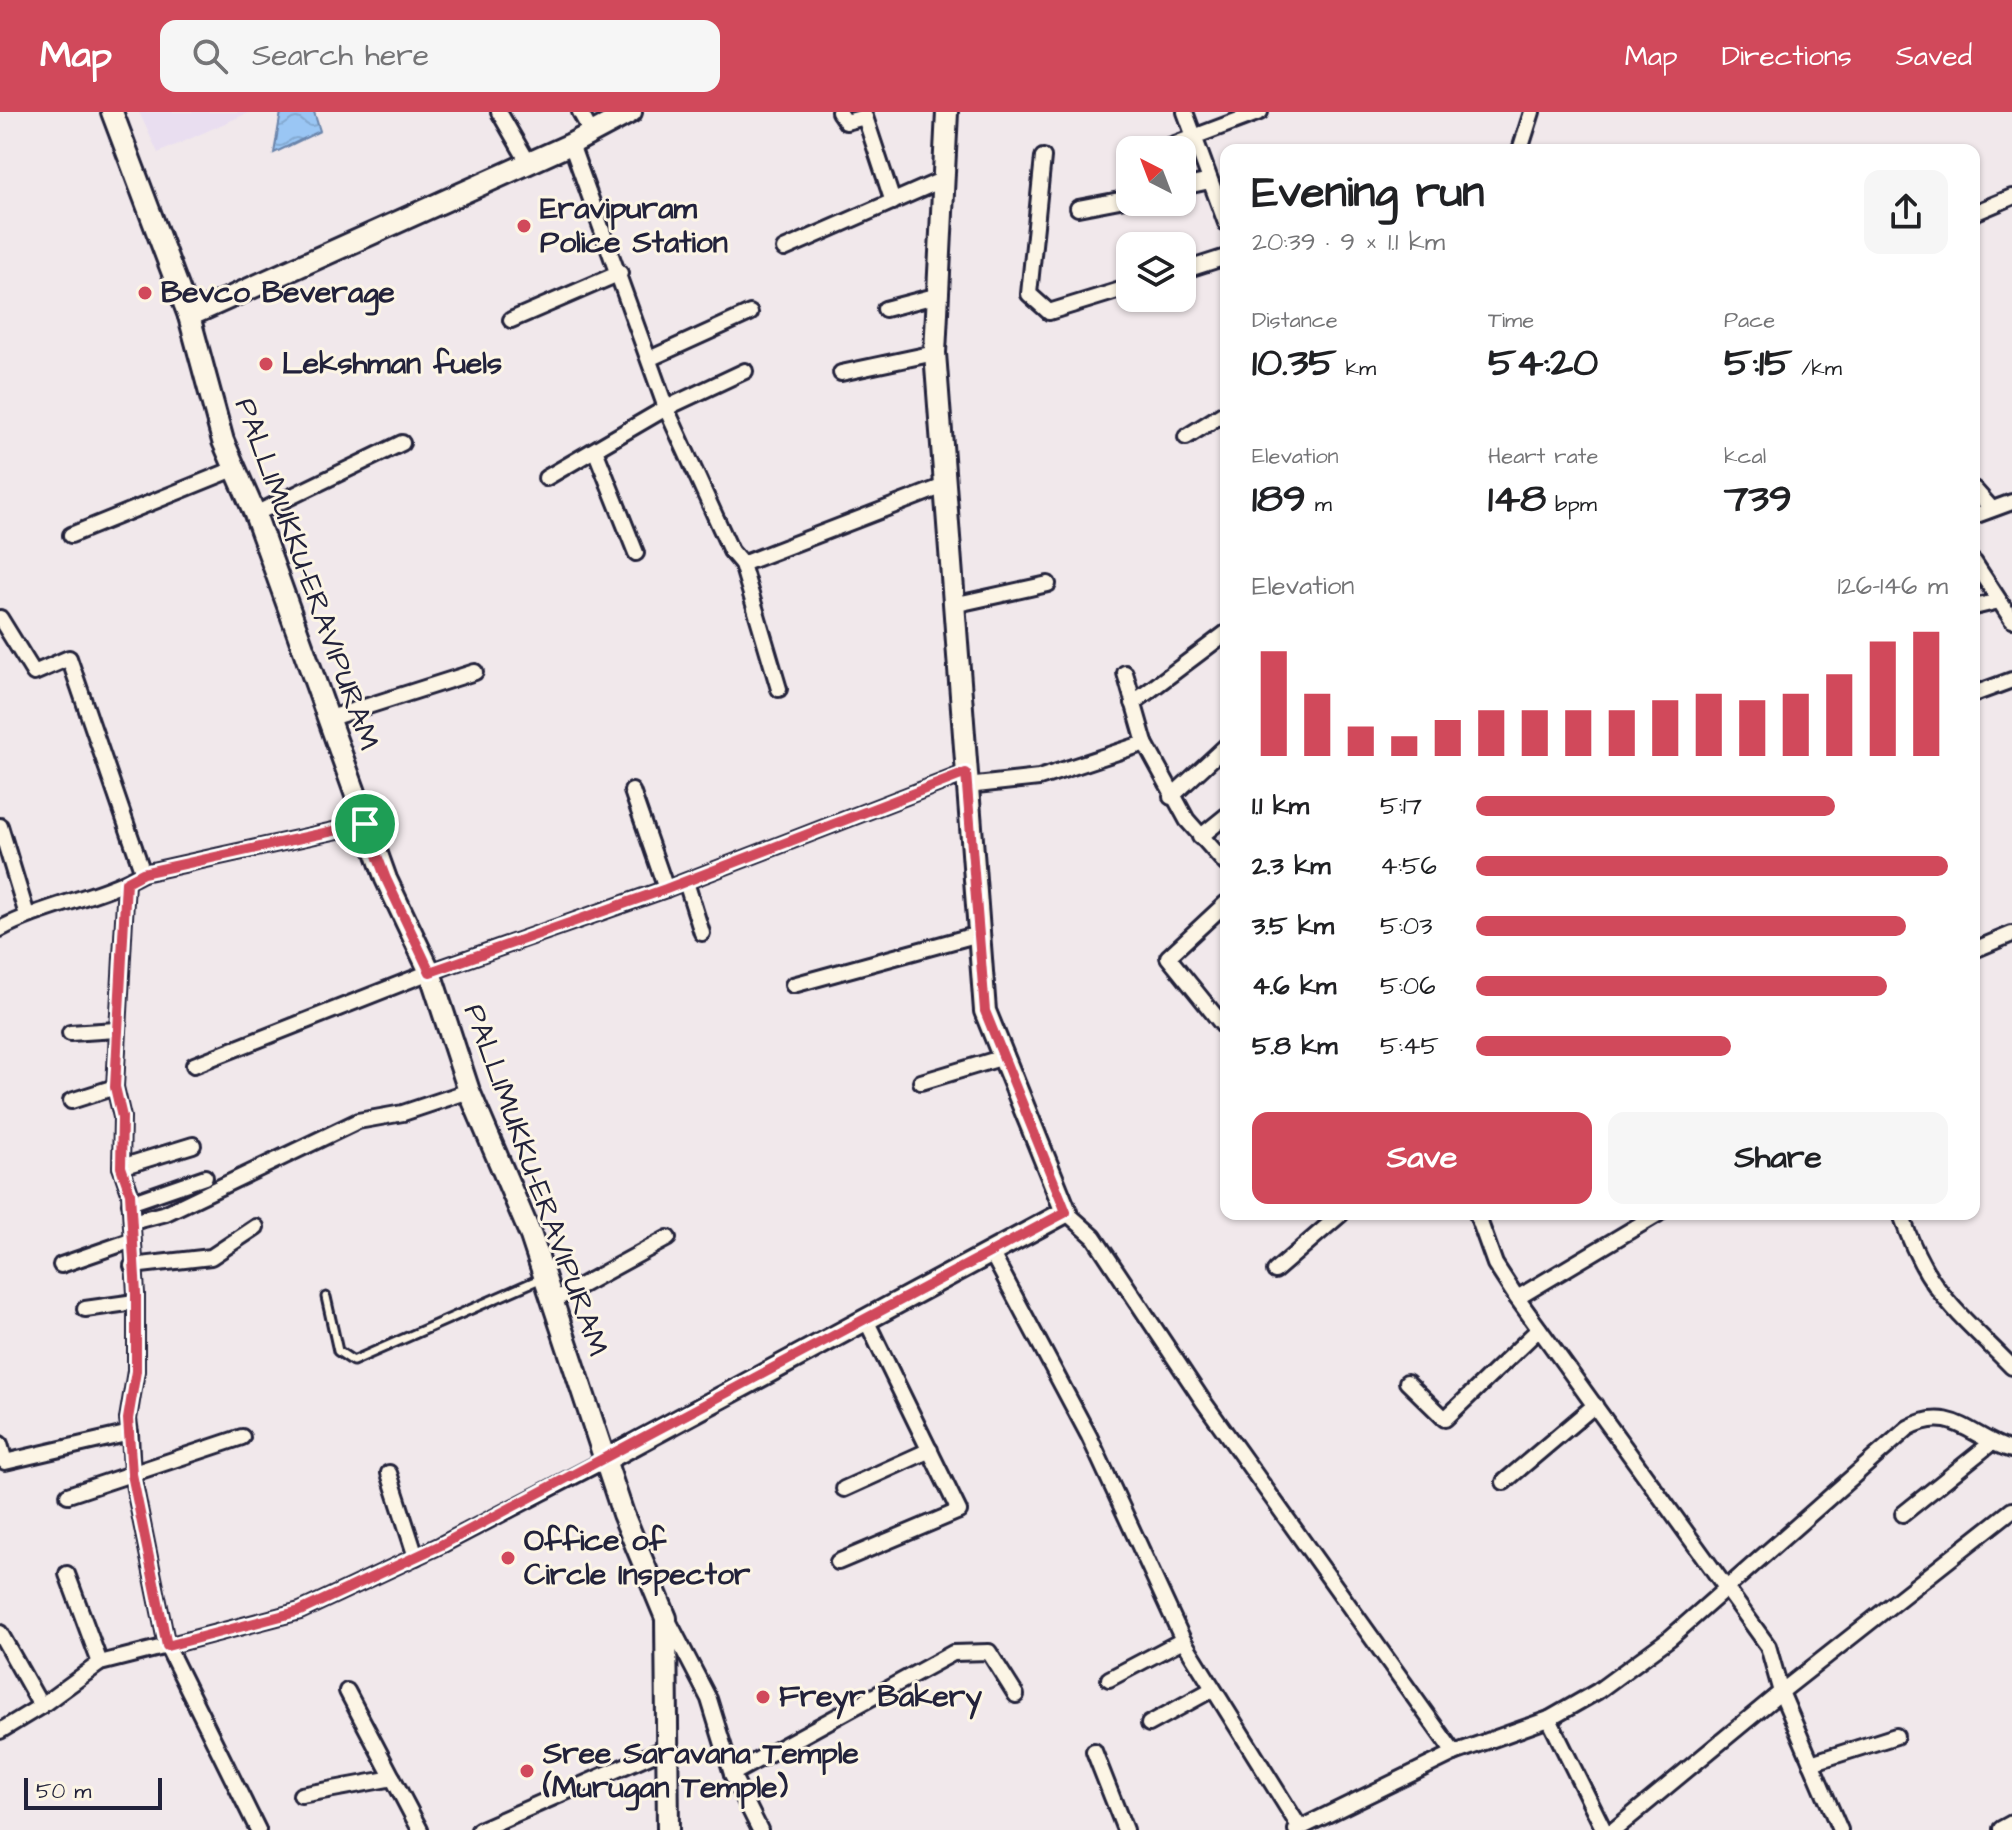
<!DOCTYPE html>
<html lang="en">
<head>
<meta charset="utf-8">
<style>
	:root { --surface:#fff; --page:#f6f6f6; --text:#202124; --muted:#757577; --accent:#d1495b }
	body { margin:0; font-family:"Architects Daughter",sans-serif; background:var(--page); color:var(--text); height:100vh; display:flex; flex-direction:column; font-size:30px; white-space:nowrap }
	* { box-sizing:border-box; margin:0 }
	p { font-size:26px; color:var(--muted) }
	.icon { flex:none; width:44px; height:44px; fill:none; stroke:currentColor; stroke-width:2; stroke-linecap:round; stroke-linejoin:round }
	.map { position:relative; flex:1; overflow:hidden }
	.panel { position:absolute; left:1220px; top:32px; width:760px; height:1076px; display:flex; flex-direction:column; background:var(--surface); border-radius:16px; box-shadow:0 2px 6px #0004 }
	.panel>* { flex:none }
	.needle { width:52px; rotate:318deg }
	.fabs { position:absolute; left:1116px; top:24px; display:grid; gap:16px }
	.fabs a { display:grid; place-items:center; width:80px; height:80px; border-radius:16px; background:var(--surface); box-shadow:0 2px 6px #0004; font-size:40px }
	.scale { position:absolute; left:24px; bottom:20px; width:138px; box-sizing:border-box; padding-left:8px; border:4px solid #22223b; border-top:0; font-size:22px; line-height:28px; white-space:nowrap; color:#22223b; -webkit-text-stroke:6px #fcf5e5; paint-order:stroke }
	.pin { position:absolute; display:grid; place-items:center; width:68px; height:68px; color:#fff; margin:-34px; border:4px solid #fff; border-radius:50%; box-shadow:0 2px 8px #0007 }
	.round { display:grid; place-items:center; flex:none; width:84px; height:84px; border-radius:16px; background:var(--page) }
	.overview { display:flex; align-items:center; justify-content:space-between; height:136px; padding:0 32px }
	h1 { font-size:44px; font-weight:800; line-height:60px }
	.metrics { display:grid; grid-template-columns:repeat(3,1fr); gap:12px; height:136px; padding:8px 32px }
	.metrics div { display:grid; align-content:center }
	.metrics b { font-size:40px; font-weight:800 }
	.metrics small { font-size:22px; font-weight:400 }
	.metrics p { font-size:22px }
	.chart { height:224px; padding:16px 32px }
	.chart p { display:flex; justify-content:space-between }
	.chart svg { width:100%; height:144px; margin-top:8px; stroke:var(--accent); stroke-width:6 }
	.primary-button { display:flex; gap:16px; margin-top:auto; padding:16px 32px }
	.primary-button a { flex:1; height:92px; border-radius:16px; background:var(--accent); color:#fff; font-size:32px; font-weight:800; line-height:92px; text-align:center }
	.primary-button a+a { background:var(--page); color:var(--text) }
	ul { padding:0 32px; list-style:none; font-size:26px }
	li { display:grid; grid-template-columns:128px 96px 1fr; align-items:center; height:60px }
	li i { height:20px; border-radius:10px; background:var(--accent) }
	header { display:flex; align-items:center; gap:48px; box-sizing:border-box; height:112px; padding:0 40px; background:var(--accent); color:#fff }
	header strong { font-size:38px }
	nav { display:flex; gap:44px; margin-inline-start:auto; font-size:28px }
	.search { width:560px; height:72px; background:var(--page); display:flex; align-items:center; gap:20px; box-sizing:border-box; padding:0 28px; border-radius:16px; color:var(--muted); font-size:30px }
	.map>svg:first-child { display:block }
	.built { fill:#e9def0 }
	.water { fill:url(#water-waves); stroke:#6a84aa; stroke-width:2 }
	.lines { fill:none; stroke-linecap:round; stroke-linejoin:round }
	.lane-casing { stroke:#22223b; stroke-width:13 }
	.street-casing { stroke:#22223b; stroke-width:20 }
	.secondary-casing { stroke:#22223b; stroke-width:26 }
	.lane { stroke:#fcf5e5; stroke-width:7 }
	.street { stroke:#fcf5e5; stroke-width:14 }
	.secondary { stroke:#fcf5e5; stroke-width:20 }
	.route-casing { stroke:#fff; stroke-width:16 }
	.route { stroke:#d1495b; stroke-width:10 }
	.poi-dot { fill:#d1495b; stroke:#fcf5e5; stroke-width:3 }
	.labels { text-anchor:middle; dominant-baseline:central; stroke-width:6; stroke-linejoin:round; paint-order:stroke }
	.poi-label { font-size:30px; font-weight:bold; fill:#22223b; stroke:#fcf5e5; text-anchor:start }
	.street-label { font-size:30px; fill:#22223b; stroke:#fcf5e5 }
</style>
</head>
<body>
<header>
<strong>Map</strong>
<div class="search"><svg class="icon" aria-label="search" viewBox="0 0 24 24"><circle cx="10" cy="10" r="6"/><path d="M15 15l6 6"/></svg>Search here</div>
<nav><a>Map</a><a>Directions</a><a>Saved</a></nav>
</header>
<div class="map">
<svg width="2012" height="1718" viewBox="0 0 2012 1718">
	<defs>
		<pattern id="water-waves" width="16" height="10" patternUnits="userSpaceOnUse" patternTransform="scale(2)"><rect width="16" height="10" fill="#9ac6f4"/><path d="M0 5q4-4 8 0t8 0" fill="none" stroke="#84aad2"/></pattern>
	</defs>
	<rect width="100%" height="100%" fill="#f1e8eb"/>
	<filter id="ink" filterUnits="userSpaceOnUse"><feTurbulence type="fractalNoise" baseFrequency=".0125" numOctaves="2"/><feDisplacementMap in="SourceGraphic" scale="16" xChannelSelector="R" yChannelSelector="G"/><feConvolveMatrix kernelMatrix="1 2 1 2 8 2 1 2 1" color-interpolation-filters="sRGB"/></filter>
	<g filter="url(#ink)">
		<!-- built -->
		<path class="built" d="M139,0h111l-92,41z"/>
		<!-- water -->
		<path class="water" d="M281,0h33l6,19 -46,22z"/>
		<g class="lines">
			<!-- lane casing -->
			<g class="lane-casing">
				<path id="lane" d="M326,1185l12,54 15,10 189,-83"/>
			</g>
			<!-- street casing -->
			<g class="street-casing">
				<g id="street">
					<path d="M499,0l29,50"/>
					<path d="M580,0l11,20"/>
					<path d="M839,0l7,10 19,-5 28,85"/>
					<path d="M1185,0l41,111"/>
					<path d="M571,32l95,264 65,143 11,13 202,-78"/>
					<path d="M1159,38l101,-38"/>
					<path d="M1520,38l12,-38"/>
					<path d="M1043,45l-14,137 20,18 81,-25"/>
					<path d="M1130,48v-1"/>
					<path d="M1182,75l28,-6"/>
					<path d="M1078,96l52,-10"/>
					<path d="M1974,101l38,-16"/>
					<path d="M784,137l160,-70"/>
					<path d="M1182,159l44,-14"/>
					<path d="M885,197l50,-13"/>
					<path d="M511,208l109,-47"/>
					<path d="M649,247l101,-46"/>
					<path d="M841,261l94,-20"/>
					<path d="M1186,325l40,-25"/>
					<path d="M595,338l41,103"/>
					<path d="M546,366l120,-70 79,-37"/>
					<path d="M1974,377l17,19"/>
					<path d="M255,402l147,-71"/>
					<path d="M1974,404l38,-14"/>
					<path d="M71,423l163,-66"/>
					<path d="M1974,450l38,58"/>
					<path d="M742,452l37,125"/>
					<path d="M953,493l95,-21"/>
					<path d="M1974,495l25,-6"/>
					<path d="M0,506l34,55 35,-15 74,215"/>
					<path d="M1125,561l20,70"/>
					<path d="M1974,582l38,-14"/>
					<path d="M1133,591l93,-70"/>
					<path d="M327,607l148,-47"/>
					<path d="M967,674l72,-8 106,-35 42,77 39,44"/>
					<path d="M632,679l34,98"/>
					<path d="M1171,685l55,-51"/>
					<path d="M0,714l27,89"/>
					<path d="M1200,725l26,-21"/>
					<path d="M686,770l16,51"/>
					<path d="M1226,791l-58,54 58,72"/>
					<path d="M0,817c45,-24 98,-31 143,-56l222,-49"/>
					<path d="M1974,838l38,-16"/>
					<path d="M793,873l186,-51"/>
					<path d="M70,921l46,-3"/>
					<path d="M194,953l236,-93 236,-83 300,-116"/>
					<path d="M921,970l83,-25"/>
					<path d="M71,989l44,-14"/>
					<path d="M121,1055l72,-22"/>
					<path d="M130,1091l75,-26"/>
					<path d="M1066,1100l28,25 109,164 251,352"/>
					<path d="M1477,1102l18,50 22,34 251,348 13,46 59,138"/>
					<path d="M1901,1102c25,77 57,98 111,153"/>
					<path d="M132,1110l34,-9 192,-92 45,-8 66,-22"/>
					<path d="M991,1140l98,184 94,204 117,188"/>
					<path d="M61,1153l69,-24"/>
					<path d="M132,1154l79,-9 45,-30"/>
					<path d="M1275,1159l66,-57"/>
					<path d="M1517,1186l141,-84"/>
					<path d="M551,1190l117,-64"/>
					<path d="M85,1197l50,-7"/>
					<path d="M1407,1270l38,37 94,-90"/>
					<path d="M0,1332l5,18 125,-29 -2,-14 8,-48v-77l-6,-101 -9,-26 1,-50 -7,-30 11,-205"/>
					<path d="M389,1361l27,84"/>
					<path d="M1504,1370l91,-77"/>
					<path d="M844,1377l86,-39"/>
					<path d="M68,1383l174,-58"/>
					<path d="M1903,1402l87,-70"/>
					<path d="M838,1450l121,-51 -93,-191"/>
					<path d="M67,1462l33,89"/>
					<path d="M669,1510l40,77 23,75 28,56"/>
					<path d="M0,1521l41,73 59,-43 67,-17 -35,-172 -2,-41"/>
					<path d="M1109,1567l74,-39"/>
					<path d="M347,1579l73,139"/>
					<path d="M1549,1607l55,111"/>
					<path d="M1149,1612l64,-35"/>
					<path d="M0,1619l41,-25"/>
					<path d="M1094,1639l31,79"/>
					<path d="M1811,1651l85,-27"/>
					<path d="M732,1662l221,-121 36,-1 27,43"/>
					<path d="M301,1683l92,-17"/>
					<path d="M2001,1717l11,-6"/>
					<path d="M258,1718l-91,-184 133,-35 141,-66 166,-86"/>
					<path d="M479,1718l187,-82"/>
					<path d="M1296,1718l158,-77 95,-34 49,-28 72,-53 238,-210c44,-25 64,11 104,22"/>
					<path d="M1614,1718l167,-138 231,-182"/>
				</g>
			</g>
			<!-- secondary casing -->
			<g class="secondary-casing">
				<g id="secondary">
					<path d="M112,0l77,204 34,125 32,73 131,365 44,93 39,119 62,145 92,278 43,104 2,212"/>
					<path d="M189,204l382,-172 60,-32"/>
					<path d="M607,1347l459,-247 -81,-201 -50,-658 12,-241"/>
				</g>
			</g>
			<!-- lane -->
			<use href="#lane" class="lane"/>
			<!-- street -->
			<use href="#street" class="street"/>
			<!-- secondary -->
			<use href="#secondary" class="secondary"/>
		</g>
	</g>
	<g class="lines" filter="url(#ink)">
		<!-- route casing -->
		<g class="route-casing">
			<path id="route" d="M966,661l19,238 81,201 -625,333 -141,66 -133,35 -35,-172 -4,-55 8,-48v-77l-6,-101 -9,-26 1,-50 -7,-30 11,-205 17,-9 222,-49 21,55 44,93 236,-83z"/>
		</g>
		<!-- route -->
		<use href="#route" class="route"/>
	</g>
	<!-- markers -->
	<g class="poi-dot">
		<circle cx="524" cy="114" r="8"/>
		<circle cx="145" cy="181" r="8"/>
		<circle cx="266" cy="252" r="8"/>
		<circle cx="508" cy="1446" r="8"/>
		<circle cx="763" cy="1585" r="8"/>
		<circle cx="527" cy="1659" r="8"/>
	</g>
	<g class="labels">
		<!-- poi labels -->
		<g class="poi-label">
			<text x="540" y="97">Eravipuram<tspan x="540" dy="34">Police Station</tspan></text>
			<text x="161" y="181">Bevco Beverage</text>
			<text x="282" y="252">Lekshman fuels</text>
			<text x="524" y="1429">Office of<tspan x="524" dy="34">Circle Inspector</tspan></text>
			<text x="779" y="1585">Freyr Bakery</text>
			<text x="543" y="1642">Sree Saravana Temple<tspan x="543" dy="34">(Murugan Temple)</tspan></text>
		</g>
		<!-- street labels -->
		<g class="street-label">
			<text transform="translate(307 462) rotate(70)">PALLIMUKKU-ERAVIPURAM</text>
			<text transform="translate(536 1068) rotate(70)">PALLIMUKKU-ERAVIPURAM</text>
		</g>
	</g>
</svg>
<div class="fabs">
<a><svg class="needle" viewBox="-14 -14 28 28"><path d="M0-13l5 13h-10z" fill="#e53935"/><path d="M0 13l5-13h-10z" fill="#757577"/></svg></a>
<a><svg class="icon" aria-label="layers" viewBox="0 0 24 24"><path d="M12 4l9 5-9 5-9-5zM3 14l9 5 9-5"/></svg></a>
</div>
<div class="scale">50 m</div>
<div class="pin" style="left:365px;top:712px;background:#1e9e55"><svg class="icon" aria-label="arrive" viewBox="0 0 24 24"><path d="M6 21V4h12l-3 4 3 4H6"/></svg></div>
<section class="panel">
<div class="overview"><div><h1>Evening run</h1><p>20:39 · 9 × 1.1 km</p></div><a class="round"><svg class="icon" aria-label="share" viewBox="0 0 24 24"><path d="M12 15V3M7 8l5-5 5 5M5 13v7h14v-7"/></svg></a></div>
<div class="metrics">
<div><p>Distance</p><b>10.35<small> km</small></b></div>
<div><p>Time</p><b>54:20</b></div>
<div><p>Pace</p><b>5:15<small> /km</small></b></div>
</div>
<div class="metrics">
<div><p>Elevation</p><b>189<small> m</small></b></div>
<div><p>Heart rate</p><b>148<small> bpm</small></b></div>
<div><p>kcal</p><b>739</b></div>
</div>
<div class="chart"><p><span>Elevation</span>126–146 m</p>
<svg viewBox="0 0 160 44" preserveAspectRatio="none"><path d="M5 44V12M15 44V25M25 44V35M35 44V38M45 44V33M55 44V30M65 44V30M75 44V30M85 44V30M95 44V27M105 44V25M115 44V27M125 44V25M135 44V19M145 44V9M155 44V6"/></svg>
</div>
<ul>
<li><b>1.1 km</b>5:17<i style="width:76%"></i></li>
<li><b>2.3 km</b>4:56<i style="width:100%"></i></li>
<li><b>3.5 km</b>5:03<i style="width:91%"></i></li>
<li><b>4.6 km</b>5:06<i style="width:87%"></i></li>
<li><b>5.8 km</b>5:45<i style="width:54%"></i></li>
</ul>
<div class="primary-button"><a>Save</a><a>Share</a></div>
</section>
</div>
</body>
</html>
